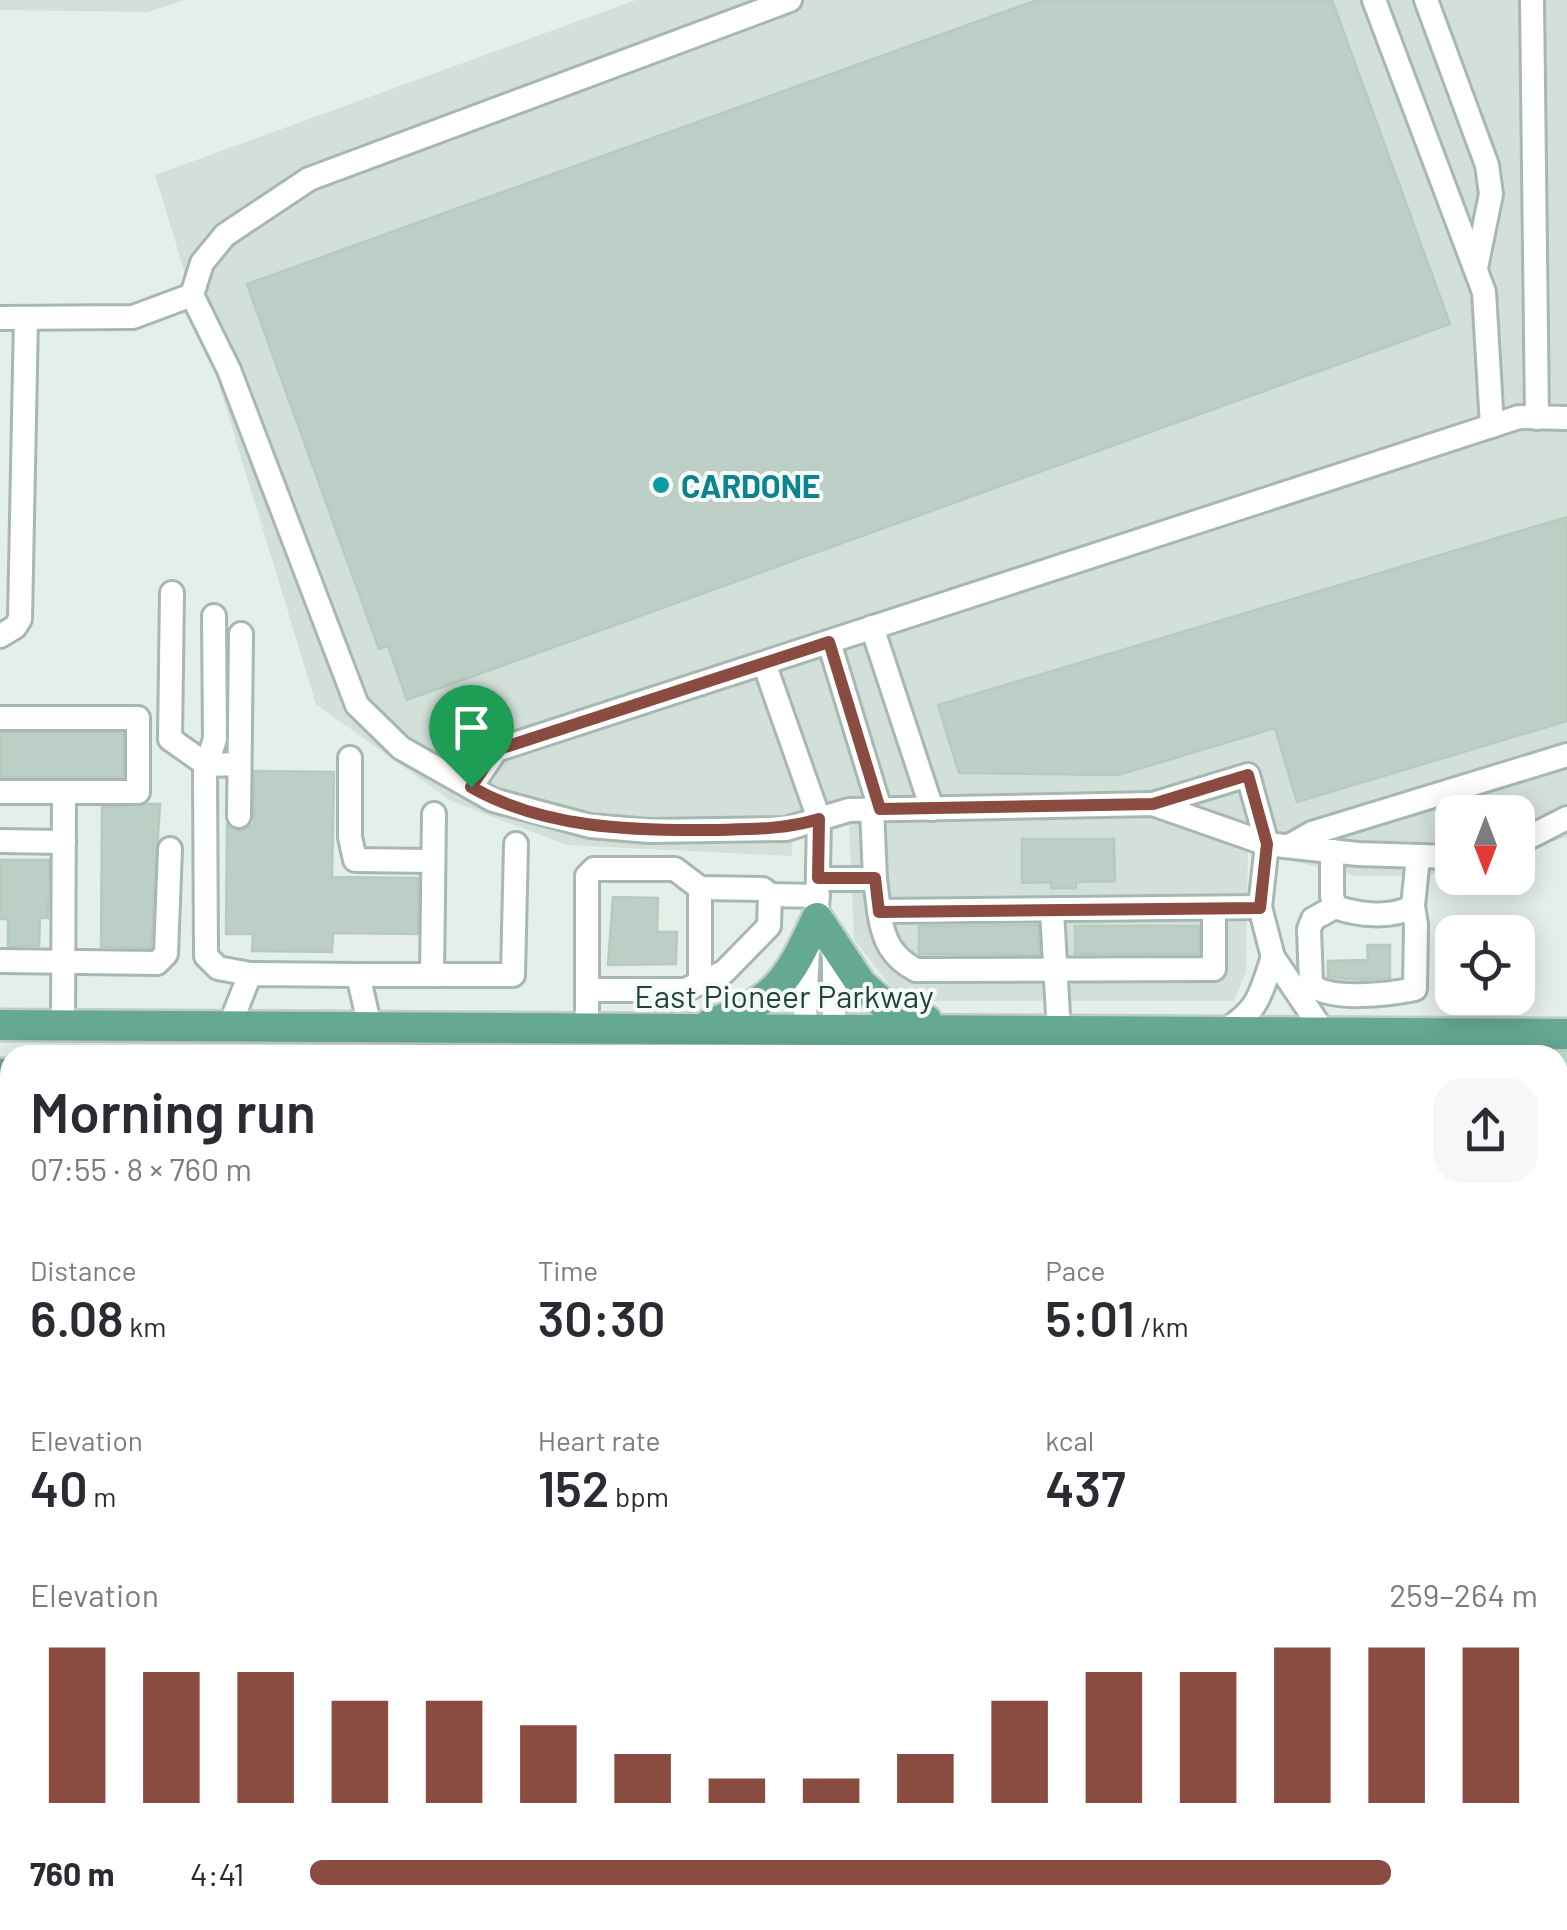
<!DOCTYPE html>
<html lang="en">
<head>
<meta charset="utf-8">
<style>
	:root { --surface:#fff; --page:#f7f7f7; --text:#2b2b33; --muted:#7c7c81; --accent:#8a4b41 }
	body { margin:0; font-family:Barlow,sans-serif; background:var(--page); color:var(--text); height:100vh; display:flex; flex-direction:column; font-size:38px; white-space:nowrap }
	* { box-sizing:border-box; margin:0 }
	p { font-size:32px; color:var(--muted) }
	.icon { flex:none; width:55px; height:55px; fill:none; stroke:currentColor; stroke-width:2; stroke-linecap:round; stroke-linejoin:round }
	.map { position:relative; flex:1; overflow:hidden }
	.side { position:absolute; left:0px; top:1045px; width:1568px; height:885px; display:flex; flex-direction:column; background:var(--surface); border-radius:30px 30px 0 0; box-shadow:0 5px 25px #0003 }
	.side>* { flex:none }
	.needle { width:65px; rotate:180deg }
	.controls { position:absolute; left:1435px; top:795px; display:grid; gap:20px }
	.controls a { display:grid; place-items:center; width:100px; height:100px; border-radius:20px; background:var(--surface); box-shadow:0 5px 25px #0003; font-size:50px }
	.pin { position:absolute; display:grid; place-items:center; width:85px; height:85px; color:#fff; margin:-102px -42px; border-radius:50% 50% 50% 0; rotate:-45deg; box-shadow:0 0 10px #0007 }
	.pin .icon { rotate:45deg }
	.round { display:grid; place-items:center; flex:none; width:105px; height:105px; border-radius:30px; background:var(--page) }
	.summary { display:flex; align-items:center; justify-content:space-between; height:170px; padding:0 30px }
	h1 { font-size:55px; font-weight:600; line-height:75px }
	.figures { display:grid; grid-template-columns:repeat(3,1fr); gap:15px; height:170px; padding:10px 30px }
	.figures div { display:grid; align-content:center }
	.figures b { font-size:50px; font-weight:600 }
	.figures small { font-size:28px; font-weight:400 }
	.figures p { font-size:28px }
	.chart { height:280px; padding:20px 30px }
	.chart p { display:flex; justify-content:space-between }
	.chart svg { width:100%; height:180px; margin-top:10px; stroke:var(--accent); stroke-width:6 }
	ul { padding:0 30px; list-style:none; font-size:32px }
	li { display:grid; grid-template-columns:160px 120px 1fr; align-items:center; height:75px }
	li i { height:25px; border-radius:12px; background:var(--accent) }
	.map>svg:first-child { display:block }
	.built { fill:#d3e0d9 }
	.green { fill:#bce2c4 }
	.building { fill:#bccec6; stroke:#b6cac0; stroke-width:2.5 }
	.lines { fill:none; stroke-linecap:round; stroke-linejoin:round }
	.minor-casing { stroke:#a6b8b1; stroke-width:28 }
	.major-casing { stroke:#c1cbc7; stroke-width:35 }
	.minor { stroke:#fff; stroke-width:22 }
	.major { stroke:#65a993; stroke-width:30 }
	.route-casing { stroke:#fff; stroke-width:20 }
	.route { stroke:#8a4b41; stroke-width:12 }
	.culture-dot { fill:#0f9aa8; stroke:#f6fbf8; stroke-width:4 }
	.labels { text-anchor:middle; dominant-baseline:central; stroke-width:8; stroke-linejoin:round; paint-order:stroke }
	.culture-label { font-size:32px; font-weight:bold; fill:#0d838f; stroke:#f6fbf8; text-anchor:start }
	.street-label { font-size:32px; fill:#214438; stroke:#f6fbf8 }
</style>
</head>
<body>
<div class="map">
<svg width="1567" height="1930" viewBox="0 0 1567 1930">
	<rect width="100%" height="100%" fill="#e5efea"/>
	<!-- built -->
	<g class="built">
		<path d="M0,0h185l-37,12 -148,-2z"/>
		<path d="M636,0h931v837l-49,15v-40h-66v60l-46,4h-50l-108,-25 -2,121 -12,29h-332l-48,-61 -5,-119h-56l-1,35 -225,-11 -116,-44 -135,-97 -161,-529z"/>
		<path d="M0,1096l10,1v823h80v10h-90z"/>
		<rect x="458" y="1920" width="344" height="10"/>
	</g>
	<!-- green -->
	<path class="green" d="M1247,1046l320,2v21h-9v-14h-517z"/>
	<!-- building -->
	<g class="building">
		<path d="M1037,0h295l118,324 -1043,376 -19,-54 -9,3 -132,-365z"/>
		<path d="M1567,517v204l-270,81 -22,-74 -157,47 -159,-2 -21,-68z"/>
		<rect x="0" y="733" width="123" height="44"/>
		<path d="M254,771l80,1 -2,105 86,1v56l-85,-1 -1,19 -80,-1 1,-17h-27l1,-109 13,6 14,-7z"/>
		<path d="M146,804h14l-9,144 -50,-1 1,-140z"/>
		<path d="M1022,839h92l1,42 -39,1v6h-25v-6l-29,1z"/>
		<path d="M0,860h49l-1,58h-8l-1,28h-31v-27h-8z"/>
		<path d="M613,897l45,1 -1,34h20l-1,32 -68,1z"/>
		<path d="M1038,925l2,30 -121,-1v-28z"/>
		<rect x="1075" y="926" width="124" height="28"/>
		<path d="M1367,945h23v33l-30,2 -32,-3v-16l40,-1z"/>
	</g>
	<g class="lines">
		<!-- minor casing -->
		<g class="minor-casing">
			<g id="minor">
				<path d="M790,0l-481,179 -84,56 -23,28 -10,32 37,75 128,335 44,43 92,52 97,26 59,5 137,-2 63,-19 304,-6 114,40 91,10 94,3"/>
				<path d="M1374,0l110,292 8,134"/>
				<path d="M1426,0l61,165 4,29 -15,74"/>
				<path d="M1532,0l5,418"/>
				<path d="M0,318l133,-1 59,-22"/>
				<path d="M172,593l-2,146 37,26 32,-1"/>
				<path d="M214,616l1,123 -10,31 1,186 12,12 32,6"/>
				<path d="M872,627l60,182"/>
				<path d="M0,636l15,-9 5,-8 6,-301"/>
				<path d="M829,642l51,167"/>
				<path d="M764,663l55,156 -2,99 -9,30 -3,71 13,11"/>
				<path d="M0,718h138v74h-138"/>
				<path d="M350,758v79l5,23 78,1"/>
				<path d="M471,787l25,-37 1023,-333 48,1"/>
				<path d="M1153,804l95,-29 19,69 -7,63 13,50 50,74"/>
				<path d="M239,816l2,-182"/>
				<path d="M0,841l64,1"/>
				<path d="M1518,843l49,-25"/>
				<path d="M1289,846l23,-13 255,-78"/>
				<path d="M1332,851v45l3,11c23,8 57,12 78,-1l5,-49"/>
				<path d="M818,879h57l-3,-70"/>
				<path d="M875,879l4,32 381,-4"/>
				<path d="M700,888v95"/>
				<path d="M770,895l48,1"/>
				<path d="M1335,907l-22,12 -4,10 2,55c17,18 80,10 104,5l1,-64 -3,-19"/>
				<path d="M879,911c4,28 12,46 37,59l298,-1v-61"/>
				<path d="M1052,911l7,121"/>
				<path d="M0,961l157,2 9,-9 4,-105"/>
				<path d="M358,975h155l3,-131"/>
				<path d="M432,975l2,-161"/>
				<path d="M63,1025l1,-233"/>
				<path d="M230,1025l20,-51 108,1 12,52"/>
				<path d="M587,1029v-153l7,-7h81l25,19 63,1 7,6 -1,31 -45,46 -39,18h-98"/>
				<path d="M818,1030l16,-9v-70l-4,-7"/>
				<path d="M1224,1031c35,-21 36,-36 49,-74"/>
				<path d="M0,1150l10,-1"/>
				<path d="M1558,1174l9,-9"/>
				<path d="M0,1277h10"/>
				<path d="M1558,1350h9"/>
				<path d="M1558,1470h9"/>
				<path d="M1558,1849l9,1"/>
				<path d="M751,1920v10"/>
				<path d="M827,1920v10"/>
				<path d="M1020,1930l1,-10"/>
				<path d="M1249,1930v-10"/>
				<path d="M1479,1930v-10"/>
			</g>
		</g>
		<!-- major casing -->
		<g class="major-casing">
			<g id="major">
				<path d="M710,1024c67,-24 78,-43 107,-106l44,66 34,30 31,6"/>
				<path d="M0,1025l1567,9"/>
				<path d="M0,1074h10"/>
				<path d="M1558,1081l9,4"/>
			</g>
		</g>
		<!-- minor -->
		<use href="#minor" class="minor"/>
		<!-- major -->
		<use href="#major" class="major"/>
	</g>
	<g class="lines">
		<!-- route casing -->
		<g class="route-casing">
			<path id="route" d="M829,642l51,167 273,-5 95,-29 19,69 -7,64 -381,4 -4,-34h-57l1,-59c-36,11 -70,10 -107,11 -81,1 -169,-2 -241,-43l25,-37z"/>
		</g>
		<!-- route -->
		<use href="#route" class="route"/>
	</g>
	<!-- markers -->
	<circle class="culture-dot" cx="661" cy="485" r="10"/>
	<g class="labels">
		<!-- culture labels -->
		<g class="culture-label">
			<text x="681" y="485">CARDONE</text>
		</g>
		<!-- street labels -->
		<g class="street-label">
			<text x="784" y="995">East Pioneer Parkway</text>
		</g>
	</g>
</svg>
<div class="controls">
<a><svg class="needle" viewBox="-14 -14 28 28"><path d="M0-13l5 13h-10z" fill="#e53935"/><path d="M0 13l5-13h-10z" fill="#7c7c81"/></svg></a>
<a><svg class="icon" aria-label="locate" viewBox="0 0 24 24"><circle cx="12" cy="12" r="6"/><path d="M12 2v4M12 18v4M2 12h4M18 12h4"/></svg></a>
</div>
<div class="pin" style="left:471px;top:787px;background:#1e9e55"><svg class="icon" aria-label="arrive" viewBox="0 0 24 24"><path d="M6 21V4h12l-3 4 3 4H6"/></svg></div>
<section class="side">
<div class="summary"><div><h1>Morning run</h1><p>07:55 · 8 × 760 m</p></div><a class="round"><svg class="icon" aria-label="share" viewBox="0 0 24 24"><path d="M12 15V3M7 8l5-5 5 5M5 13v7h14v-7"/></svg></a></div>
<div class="figures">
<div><p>Distance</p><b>6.08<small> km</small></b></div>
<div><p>Time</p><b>30:30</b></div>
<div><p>Pace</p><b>5:01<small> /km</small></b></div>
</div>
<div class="figures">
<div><p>Elevation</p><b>40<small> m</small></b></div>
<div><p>Heart rate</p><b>152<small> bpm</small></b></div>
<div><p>kcal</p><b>437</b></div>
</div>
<div class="chart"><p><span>Elevation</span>259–264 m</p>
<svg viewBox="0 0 160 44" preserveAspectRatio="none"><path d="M5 44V6M15 44V12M25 44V12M35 44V19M45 44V19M55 44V25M65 44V32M75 44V38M85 44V38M95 44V32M105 44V19M115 44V12M125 44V12M135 44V6M145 44V6M155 44V6"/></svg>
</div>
<ul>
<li><b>760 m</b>4:41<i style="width:88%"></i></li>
</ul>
</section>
</div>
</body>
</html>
